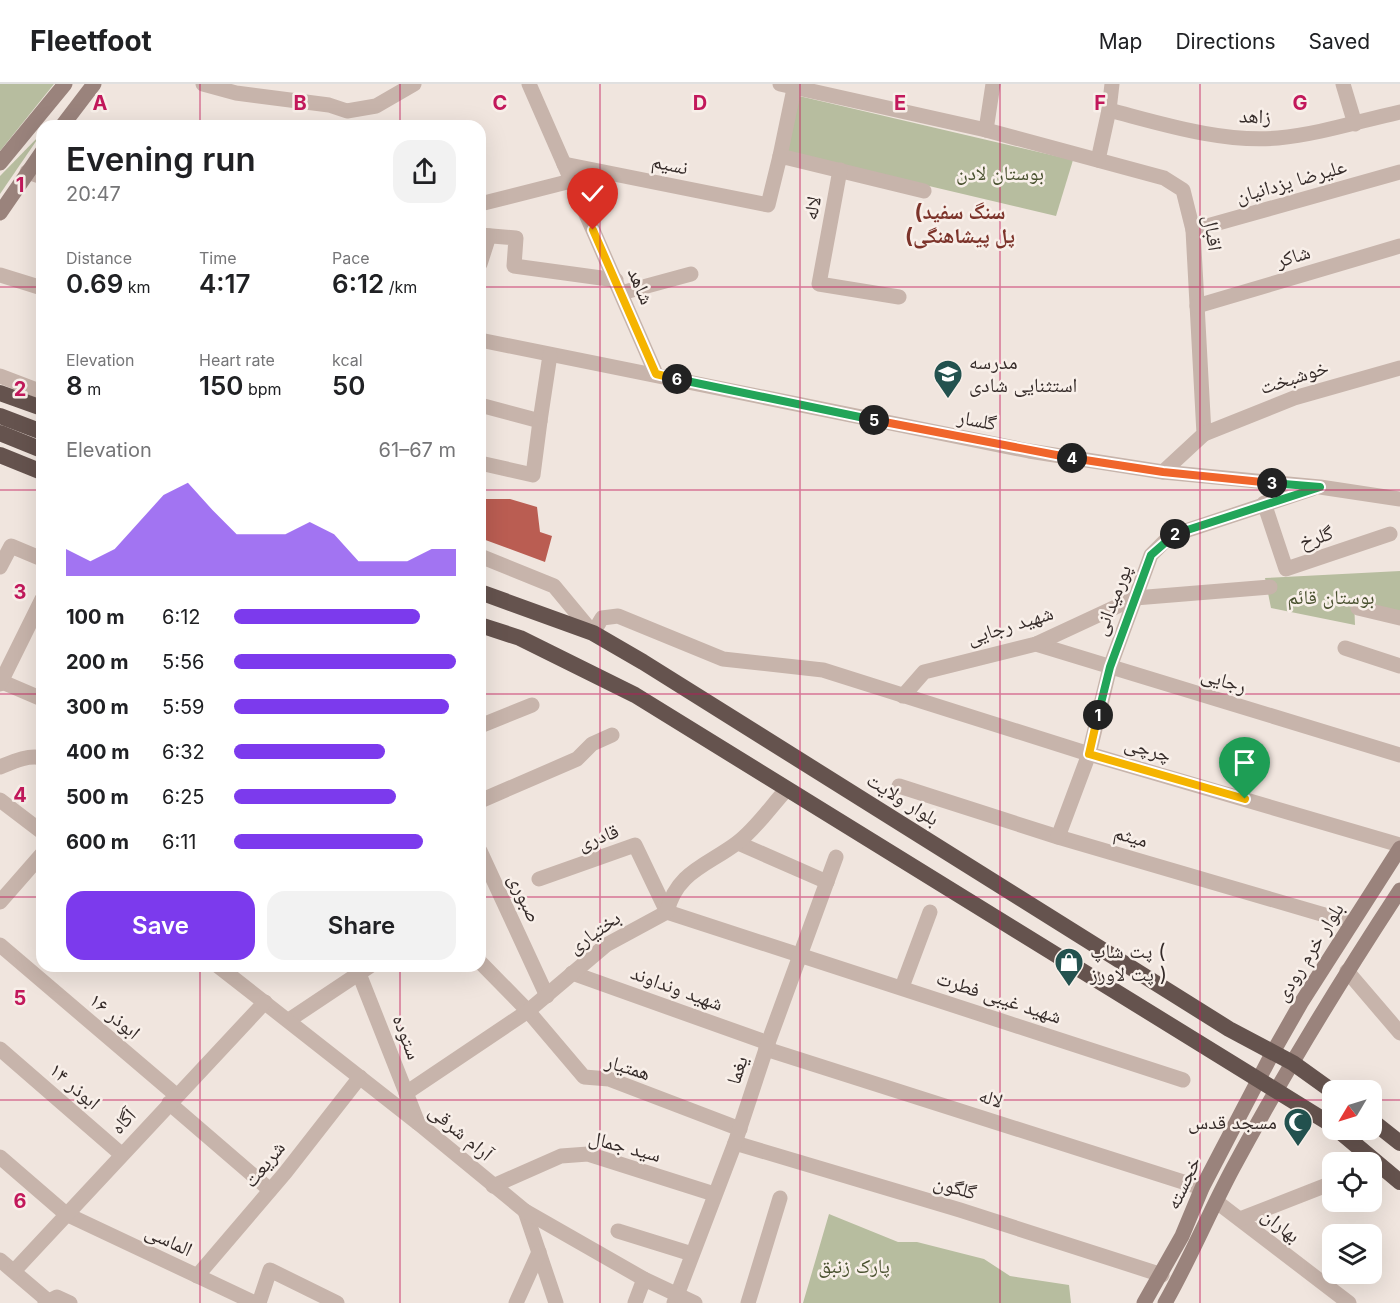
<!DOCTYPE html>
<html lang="en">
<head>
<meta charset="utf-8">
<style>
	:root { --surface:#fff; --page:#f2f2f2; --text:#202124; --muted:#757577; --line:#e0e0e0; --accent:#7c3aed }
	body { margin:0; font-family:Inter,"Noto Naskh Arabic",sans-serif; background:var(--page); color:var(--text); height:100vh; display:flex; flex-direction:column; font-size:22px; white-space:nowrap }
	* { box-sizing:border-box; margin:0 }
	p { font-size:20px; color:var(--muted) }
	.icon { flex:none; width:33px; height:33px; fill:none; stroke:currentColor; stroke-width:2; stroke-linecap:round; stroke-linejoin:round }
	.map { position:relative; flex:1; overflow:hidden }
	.drawer { position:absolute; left:36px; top:36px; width:450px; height:852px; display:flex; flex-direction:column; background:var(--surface); border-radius:18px; box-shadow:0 6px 24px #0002 }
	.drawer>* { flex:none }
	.needle { width:39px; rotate:232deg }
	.controls { position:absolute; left:1322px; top:996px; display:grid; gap:12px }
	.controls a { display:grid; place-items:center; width:60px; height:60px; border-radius:12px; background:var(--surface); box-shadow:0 6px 24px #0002; font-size:30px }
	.pin { position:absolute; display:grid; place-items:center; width:51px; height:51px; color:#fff; margin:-62px -26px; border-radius:50% 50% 50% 0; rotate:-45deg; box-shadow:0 0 6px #0007 }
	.pin .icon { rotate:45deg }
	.km { position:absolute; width:30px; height:30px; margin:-15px; border-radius:50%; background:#222; color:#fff; font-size:16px; line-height:30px; text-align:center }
	.round { display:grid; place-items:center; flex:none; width:63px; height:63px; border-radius:18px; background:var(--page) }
	.headline { display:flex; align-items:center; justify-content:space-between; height:102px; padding:0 30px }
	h1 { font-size:33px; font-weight:600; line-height:45px }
	.figures { display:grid; grid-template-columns:repeat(3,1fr); gap:9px; height:102px; padding:6px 30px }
	.figures div { display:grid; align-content:center }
	.figures b { font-size:26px; font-weight:600 }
	.figures small { font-size:16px; font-weight:400 }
	.figures p { font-size:16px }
	.chart { height:168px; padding:12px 30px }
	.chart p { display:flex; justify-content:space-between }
	.chart svg { width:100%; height:108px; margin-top:6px; fill:var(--accent); opacity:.7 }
	.primary-button { display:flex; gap:12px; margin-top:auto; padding:12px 30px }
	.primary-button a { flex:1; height:69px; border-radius:18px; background:var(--accent); color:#fff; font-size:24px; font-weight:600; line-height:69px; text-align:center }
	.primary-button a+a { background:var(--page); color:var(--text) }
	ul { padding:0 30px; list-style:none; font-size:20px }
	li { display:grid; grid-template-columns:96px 72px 1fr; align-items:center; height:45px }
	li i { height:15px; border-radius:8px; background:var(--accent) }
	header { display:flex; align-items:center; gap:36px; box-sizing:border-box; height:84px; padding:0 30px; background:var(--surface); border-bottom:2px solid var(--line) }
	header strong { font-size:28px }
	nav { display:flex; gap:33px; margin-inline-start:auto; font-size:21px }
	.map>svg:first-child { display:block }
	.green { fill:#b7bd9f }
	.building { fill:#ba5d52 }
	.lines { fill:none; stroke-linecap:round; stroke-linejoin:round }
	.minor { stroke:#c7b4ab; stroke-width:15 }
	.tertiary { stroke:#c7b4ab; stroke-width:15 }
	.secondary { stroke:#9a837c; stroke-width:15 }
	.trunk { stroke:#65534e; stroke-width:16 }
	.split-1-casing { stroke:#fff; stroke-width:12 }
	.split-2-casing { stroke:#fff; stroke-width:12 }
	.split-3-casing { stroke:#fff; stroke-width:12 }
	.split-4-casing { stroke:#fff; stroke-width:12 }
	.split-5-casing { stroke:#fff; stroke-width:12 }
	.split-6-casing { stroke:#fff; stroke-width:12 }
	.split-7-casing { stroke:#fff; stroke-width:12 }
	.split-1 { stroke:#f5b400; stroke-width:8 }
	.split-2 { stroke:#22a559; stroke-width:8 }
	.split-3 { stroke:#22a559; stroke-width:8 }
	.split-4 { stroke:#f0652b; stroke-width:8 }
	.split-5 { stroke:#f0652b; stroke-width:8 }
	.split-6 { stroke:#22a559; stroke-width:8 }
	.split-7 { stroke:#f5b400; stroke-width:8 }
	.grid { fill:none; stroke:#c2185b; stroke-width:1.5; stroke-opacity:0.55 }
	.labels { text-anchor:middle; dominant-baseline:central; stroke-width:5; stroke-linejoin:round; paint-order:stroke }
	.street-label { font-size:20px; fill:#352b29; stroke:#f8efe9 }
	.park-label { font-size:20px; fill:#49512f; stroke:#f8efe9 }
	.poi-label { font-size:20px; fill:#352b29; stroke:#f8efe9; text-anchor:start }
	.neighbourhood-label { font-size:21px; font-weight:bold; fill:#7c332a; stroke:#f8efe9 }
	.grid-label { font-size:20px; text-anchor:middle; font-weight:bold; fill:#c2185b; stroke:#f8efe9; stroke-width:5; stroke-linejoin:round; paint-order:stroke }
</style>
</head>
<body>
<header>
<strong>Fleetfoot</strong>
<nav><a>Map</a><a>Directions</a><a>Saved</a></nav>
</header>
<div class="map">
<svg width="1400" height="1219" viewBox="0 0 1400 1219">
	<rect width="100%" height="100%" fill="#f0e5de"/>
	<!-- green -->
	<g class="green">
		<path d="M0,0h54l-54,67z"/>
		<path d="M799,12l274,64 -17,56 -271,-64z"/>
		<path d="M41,50l-41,60v-18z"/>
		<path d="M1400,487v41l-46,-12 1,25 -84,-17 -6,-30z"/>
		<path d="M829,1130l69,28h19l67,17 26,17 59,9 2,18h-268z"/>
	</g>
	<!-- building -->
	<path class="building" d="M480,415h30l27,8 3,25 12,4 -7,26 -65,-24z"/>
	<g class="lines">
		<!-- minor -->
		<g class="minor">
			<path d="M203,0l33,9 93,12 18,6 29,-5 38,-22"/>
			<path d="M529,0l127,290"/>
			<path d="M780,0l206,46 178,48 19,12 10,40 11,204 -41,38"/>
			<path d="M1343,0l12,40"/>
			<path d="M1109,26c54,14 113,33 169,28 42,-4 81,-17 122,-26"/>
			<path d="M986,46l7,-46"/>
			<path d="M780,72l15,-72"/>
			<path d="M1098,76l11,-50 3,-26"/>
			<path d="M564,80l204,41 12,-49 144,35"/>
			<path d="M840,86l-21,114 80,13"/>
			<path d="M27,88l15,5"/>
			<path d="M480,120l91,-23"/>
			<path d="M1193,146l207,-58"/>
			<path d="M480,151l36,3 -2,28 102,14"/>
			<path d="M480,180l9,-28"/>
			<path d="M0,191l42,13"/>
			<path d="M621,209l70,-19"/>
			<path d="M1197,222l203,-60"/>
			<path d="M480,256l549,111 134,21 157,15 80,12"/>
			<path d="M0,292l42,16"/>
			<path d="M480,321l60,16 10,-66"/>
			<path d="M1204,350l90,-36 106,-30"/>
			<path d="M480,379l53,12 7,-54"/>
			<path d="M1264,419l22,66 104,-35"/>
			<path d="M480,472l74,30 39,47 9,-15 16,-2 105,43 100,11 266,84 311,91"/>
			<path d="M0,483l11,-21 31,13"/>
			<path d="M1358,524l42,10"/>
			<path d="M1036,560l364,111"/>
			<path d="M1345,564l55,18"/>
			<path d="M0,597l42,18"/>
			<path d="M0,600l42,-85"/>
			<path d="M903,612l21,-24 112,-28 99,-46 135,-11"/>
			<path d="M480,642l52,-21"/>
			<path d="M0,683c12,-5 29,-13 42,-9"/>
			<path d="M899,702l159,51 294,86"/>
			<path d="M480,717l97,-42 15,-15 20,-9"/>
			<path d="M1058,753l31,-83 21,-87 41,-112 19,-19 142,-47"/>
			<path d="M738,759l89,39"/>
			<path d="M480,767l67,145"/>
			<path d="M539,795l96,-34 32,67 516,168"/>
			<path d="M0,818l42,-48"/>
			<path d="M0,861l176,150"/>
			<path d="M480,878l48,49 56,66 25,2 131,50"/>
			<path d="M356,882l62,157"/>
			<path d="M1347,887l53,62"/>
			<path d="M572,889l196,70"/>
			<path d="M902,903l28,-75"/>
			<path d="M289,936l81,-54"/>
			<path d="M0,965l121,105"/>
			<path d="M766,965l436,139"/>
			<path d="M406,1009l122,-82 78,-66 61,-33c9,-40 41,-47 70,-69 19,-14 34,-37 50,-54"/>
			<path d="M169,1019l101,87"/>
			<path d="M735,1059l225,67 202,65"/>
			<path d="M0,1073l66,57 189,89"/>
			<path d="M493,1102l68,-30 27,-2 126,40"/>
			<path d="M1217,1118l132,101"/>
			<path d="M525,1127l31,92"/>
			<path d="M1240,1135l92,-36"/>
			<path d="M618,1147l74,23"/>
			<path d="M197,1192l88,-103 75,-96"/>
			<path d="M259,1219l11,-33 67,33"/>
			<path d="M516,1219l23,-51"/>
			<path d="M635,1219l9,-24"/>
			<path d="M674,1219l61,-160 33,-100 68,-186"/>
			<path d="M748,1219l32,-105"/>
		</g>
		<!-- tertiary -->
		<g class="tertiary">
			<path d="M0,716l42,32"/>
			<path d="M218,882l200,157 107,88 119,68 51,24"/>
			<path d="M0,1176l47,40"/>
			<path d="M14,1187l251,-269"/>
			<path d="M45,1219l12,-6 13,6"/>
		</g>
		<!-- secondary -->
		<g class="secondary">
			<path d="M62,42l32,-42"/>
			<path d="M0,79l65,-79"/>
			<path d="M0,129l42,-61"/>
			<path d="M1144,1219l38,-67 20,-48 71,-136 28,-49 99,-155"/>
			<path d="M1165,1219c25,-44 44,-90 68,-135 51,-95 108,-188 167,-278"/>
		</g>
		<!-- trunk -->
		<g class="trunk">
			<path d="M0,309l42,15"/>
			<path d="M0,332l42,16"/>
			<path d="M0,349l42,17"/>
			<path d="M0,371l42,17"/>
			<path d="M480,508l113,41 50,29 586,367 64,34 39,28"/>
			<path d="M480,541l40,13 115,57 697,430"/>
			<path d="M1371,1036l29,23"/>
			<path d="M1338,1046l62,52"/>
		</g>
	</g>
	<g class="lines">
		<!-- split-1 casing -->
		<g class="split-1-casing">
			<path id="split-1" d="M1098,631l-9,39 156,45"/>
		</g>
		<!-- split-2 casing -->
		<g class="split-2-casing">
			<path id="split-2" d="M1098,631l12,-48 41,-112 24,-21"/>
		</g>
		<!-- split-3 casing -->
		<g class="split-3-casing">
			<path id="split-3" d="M1175,450l145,-47 -48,-4"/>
		</g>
		<!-- split-4 casing -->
		<g class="split-4-casing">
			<path id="split-4" d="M1072,374l91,14 109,11"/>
		</g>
		<!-- split-5 casing -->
		<g class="split-5-casing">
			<path id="split-5" d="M874,336l198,38"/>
		</g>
		<!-- split-6 casing -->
		<g class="split-6-casing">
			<path id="split-6" d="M677,295l197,41"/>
		</g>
		<!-- split-7 casing -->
		<g class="split-7-casing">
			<path id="split-7" d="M593,146l63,144 21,5"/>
		</g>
		<!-- split-1 -->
		<use href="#split-1" class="split-1"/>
		<!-- split-2 -->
		<use href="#split-2" class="split-2"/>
		<!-- split-3 -->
		<use href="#split-3" class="split-3"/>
		<!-- split-4 -->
		<use href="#split-4" class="split-4"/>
		<!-- split-5 -->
		<use href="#split-5" class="split-5"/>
		<!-- split-6 -->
		<use href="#split-6" class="split-6"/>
		<!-- split-7 -->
		<use href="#split-7" class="split-7"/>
	</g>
	<!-- grid -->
	<path class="grid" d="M200,0v42M400,0v42M600,0v1219M800,0v1219M1000,0v1219M1200,0v1219M0,203h42M480,203h920M0,406h42M480,406h920M0,610h42M480,610h920M0,813h42M480,813h920M200,882v337M400,882v337M0,1016h1332M1371,1016h29"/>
	<!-- icons -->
	<defs>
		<g id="school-pin" transform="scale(1.5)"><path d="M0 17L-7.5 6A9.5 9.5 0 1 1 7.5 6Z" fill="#23524f" stroke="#f8efe9"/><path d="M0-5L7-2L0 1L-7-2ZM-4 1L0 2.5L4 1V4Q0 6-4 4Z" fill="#fff"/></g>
		<g id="shop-pin" transform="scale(1.5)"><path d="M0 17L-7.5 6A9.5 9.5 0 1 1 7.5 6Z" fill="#23524f" stroke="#f8efe9"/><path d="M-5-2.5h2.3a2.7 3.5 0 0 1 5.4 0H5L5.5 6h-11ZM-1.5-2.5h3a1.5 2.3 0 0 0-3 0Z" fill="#fff"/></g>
		<g id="mosque-pin" transform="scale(1.5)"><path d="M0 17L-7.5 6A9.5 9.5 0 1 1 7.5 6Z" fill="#23524f" stroke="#f8efe9"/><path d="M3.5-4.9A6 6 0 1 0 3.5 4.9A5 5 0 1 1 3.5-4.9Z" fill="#fff"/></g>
	</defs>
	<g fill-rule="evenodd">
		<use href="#school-pin" x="948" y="290"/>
		<use href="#shop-pin" x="1069" y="878"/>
		<use href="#mosque-pin" x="1298" y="1038"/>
	</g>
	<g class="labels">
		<!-- street labels -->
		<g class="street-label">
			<text transform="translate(1255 32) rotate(2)">زاهد</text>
			<text transform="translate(670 80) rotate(12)">نسیم</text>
			<text transform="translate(1291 97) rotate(-16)">علیرضا یزدانیان</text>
			<text transform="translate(812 124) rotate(-79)">لاله</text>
			<text transform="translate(1213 149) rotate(82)">اقبال</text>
			<text transform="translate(1293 172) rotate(-17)">شاکر</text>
			<text transform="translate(641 202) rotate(67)">شاهد</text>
			<text transform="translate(1294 293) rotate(-18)">خوشبخت</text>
			<text transform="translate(977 336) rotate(11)">گلسار</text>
			<text transform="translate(1316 453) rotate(-18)">گلرخ</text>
			<text transform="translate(1112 516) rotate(-69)">پورمیدانی</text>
			<text transform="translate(1010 541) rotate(-17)">شهید رجایی</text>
			<text transform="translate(1224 596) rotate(17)">رجایی</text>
			<text transform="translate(1148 665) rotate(16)">چرچی</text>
			<text transform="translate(903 715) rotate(32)">بلوار ولایت</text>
			<text transform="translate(1131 752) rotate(16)">میثم</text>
			<text transform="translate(598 753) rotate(-20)">قادری</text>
			<text transform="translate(525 814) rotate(65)">صبوری</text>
			<text transform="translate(594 848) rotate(-35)">بختیاری</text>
			<text transform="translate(1309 868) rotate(-58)">بلوار خرم رودی</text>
			<text transform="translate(677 904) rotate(20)">شهید ونداوند</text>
			<text transform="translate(999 913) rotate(18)">شهید غیبی فطرت</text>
			<text transform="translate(115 932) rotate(40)">ابوذر ۱۶</text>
			<text transform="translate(407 953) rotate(69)">ستوده</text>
			<text transform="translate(628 983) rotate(17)">همتیار</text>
			<text transform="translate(737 986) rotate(-72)">یغما</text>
			<text transform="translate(75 1002) rotate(41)">ابوذر ۱۴</text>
			<text transform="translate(991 1014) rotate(18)">لاله</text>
			<text transform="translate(123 1037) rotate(-47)">آگاه</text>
			<text transform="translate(461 1048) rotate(40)">آرام شرقی</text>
			<text transform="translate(625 1062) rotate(15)">سید جمال</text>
			<text transform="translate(264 1080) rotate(-51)">شریعت</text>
			<text transform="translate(1183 1099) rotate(-65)">خجسته</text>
			<text transform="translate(955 1103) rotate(16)">گلگون</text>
			<text transform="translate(1281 1141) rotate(38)">بهاران</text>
			<text transform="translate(169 1156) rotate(25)">الماسی</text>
		</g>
		<!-- park labels -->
		<g class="park-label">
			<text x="1000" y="89">بوستان لادن</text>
			<text x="1331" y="513">بوستان قائم</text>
			<text x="854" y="1182">پارک زنبق</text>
		</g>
		<!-- poi labels -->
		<g class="poi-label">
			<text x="969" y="278">مدرسه<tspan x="969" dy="23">استثنایی شادی</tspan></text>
			<text x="1090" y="867">پت شاپ (<tspan x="1090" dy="23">پت لاورز )</tspan></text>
			<text x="1277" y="1038" text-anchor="end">مسجد قدس</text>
		</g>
		<!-- neighbourhood labels -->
		<g class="neighbourhood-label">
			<text x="960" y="127">(سنگ سفید<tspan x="960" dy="24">(پل پیشاهنگی</tspan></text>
		</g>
	</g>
	<g class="grid-label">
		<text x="100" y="26">A</text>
		<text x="300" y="26">B</text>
		<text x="500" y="26">C</text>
		<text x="700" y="26">D</text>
		<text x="900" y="26">E</text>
		<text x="1100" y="26">F</text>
		<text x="1300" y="26">G</text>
		<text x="20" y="108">1</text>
		<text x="20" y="312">2</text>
		<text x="20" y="515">3</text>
		<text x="20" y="718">4</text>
		<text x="20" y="921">5</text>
		<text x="20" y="1124">6</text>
	</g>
</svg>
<div class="controls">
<a><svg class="needle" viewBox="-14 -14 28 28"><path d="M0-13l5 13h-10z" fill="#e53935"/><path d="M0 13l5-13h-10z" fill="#757577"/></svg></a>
<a><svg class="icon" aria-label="locate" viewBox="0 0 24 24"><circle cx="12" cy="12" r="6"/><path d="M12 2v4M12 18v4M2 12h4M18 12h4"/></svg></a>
<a><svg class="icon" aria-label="layers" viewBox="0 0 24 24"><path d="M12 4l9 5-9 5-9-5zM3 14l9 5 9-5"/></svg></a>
</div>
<div class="pin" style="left:1245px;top:715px;background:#1e9e55"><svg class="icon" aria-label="arrive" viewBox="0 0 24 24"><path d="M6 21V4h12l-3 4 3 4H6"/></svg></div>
<div class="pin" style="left:593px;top:146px;background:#d93025"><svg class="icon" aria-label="check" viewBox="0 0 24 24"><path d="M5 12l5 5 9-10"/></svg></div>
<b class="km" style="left:1098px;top:631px">1</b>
<b class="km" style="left:1175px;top:450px">2</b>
<b class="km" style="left:1272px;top:399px">3</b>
<b class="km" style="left:1072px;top:374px">4</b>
<b class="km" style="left:874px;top:336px">5</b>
<b class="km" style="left:677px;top:295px">6</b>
<section class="drawer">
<div class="headline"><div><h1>Evening run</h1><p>20:47</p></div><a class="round"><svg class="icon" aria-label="share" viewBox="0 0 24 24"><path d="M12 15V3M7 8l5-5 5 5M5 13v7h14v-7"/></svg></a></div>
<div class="figures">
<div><p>Distance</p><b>0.69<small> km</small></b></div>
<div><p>Time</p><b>4:17</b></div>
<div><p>Pace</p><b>6:12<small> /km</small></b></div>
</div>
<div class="figures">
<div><p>Elevation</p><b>8<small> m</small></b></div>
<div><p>Heart rate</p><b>150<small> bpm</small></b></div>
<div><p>kcal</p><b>50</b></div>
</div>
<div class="chart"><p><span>Elevation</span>61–67 m</p>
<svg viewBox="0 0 160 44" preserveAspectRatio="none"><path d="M0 44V33L10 38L20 33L30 22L40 11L50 6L60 17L70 27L80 27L90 27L100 22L110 27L120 38L130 38L140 38L150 33L160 33V44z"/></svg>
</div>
<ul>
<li><b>100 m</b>6:12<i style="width:84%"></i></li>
<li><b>200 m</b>5:56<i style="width:100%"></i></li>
<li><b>300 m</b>5:59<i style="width:97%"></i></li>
<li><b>400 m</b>6:32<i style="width:68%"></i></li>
<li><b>500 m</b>6:25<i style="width:73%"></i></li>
<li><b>600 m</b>6:11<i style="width:85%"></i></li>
</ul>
<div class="primary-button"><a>Save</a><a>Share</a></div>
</section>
</div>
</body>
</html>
